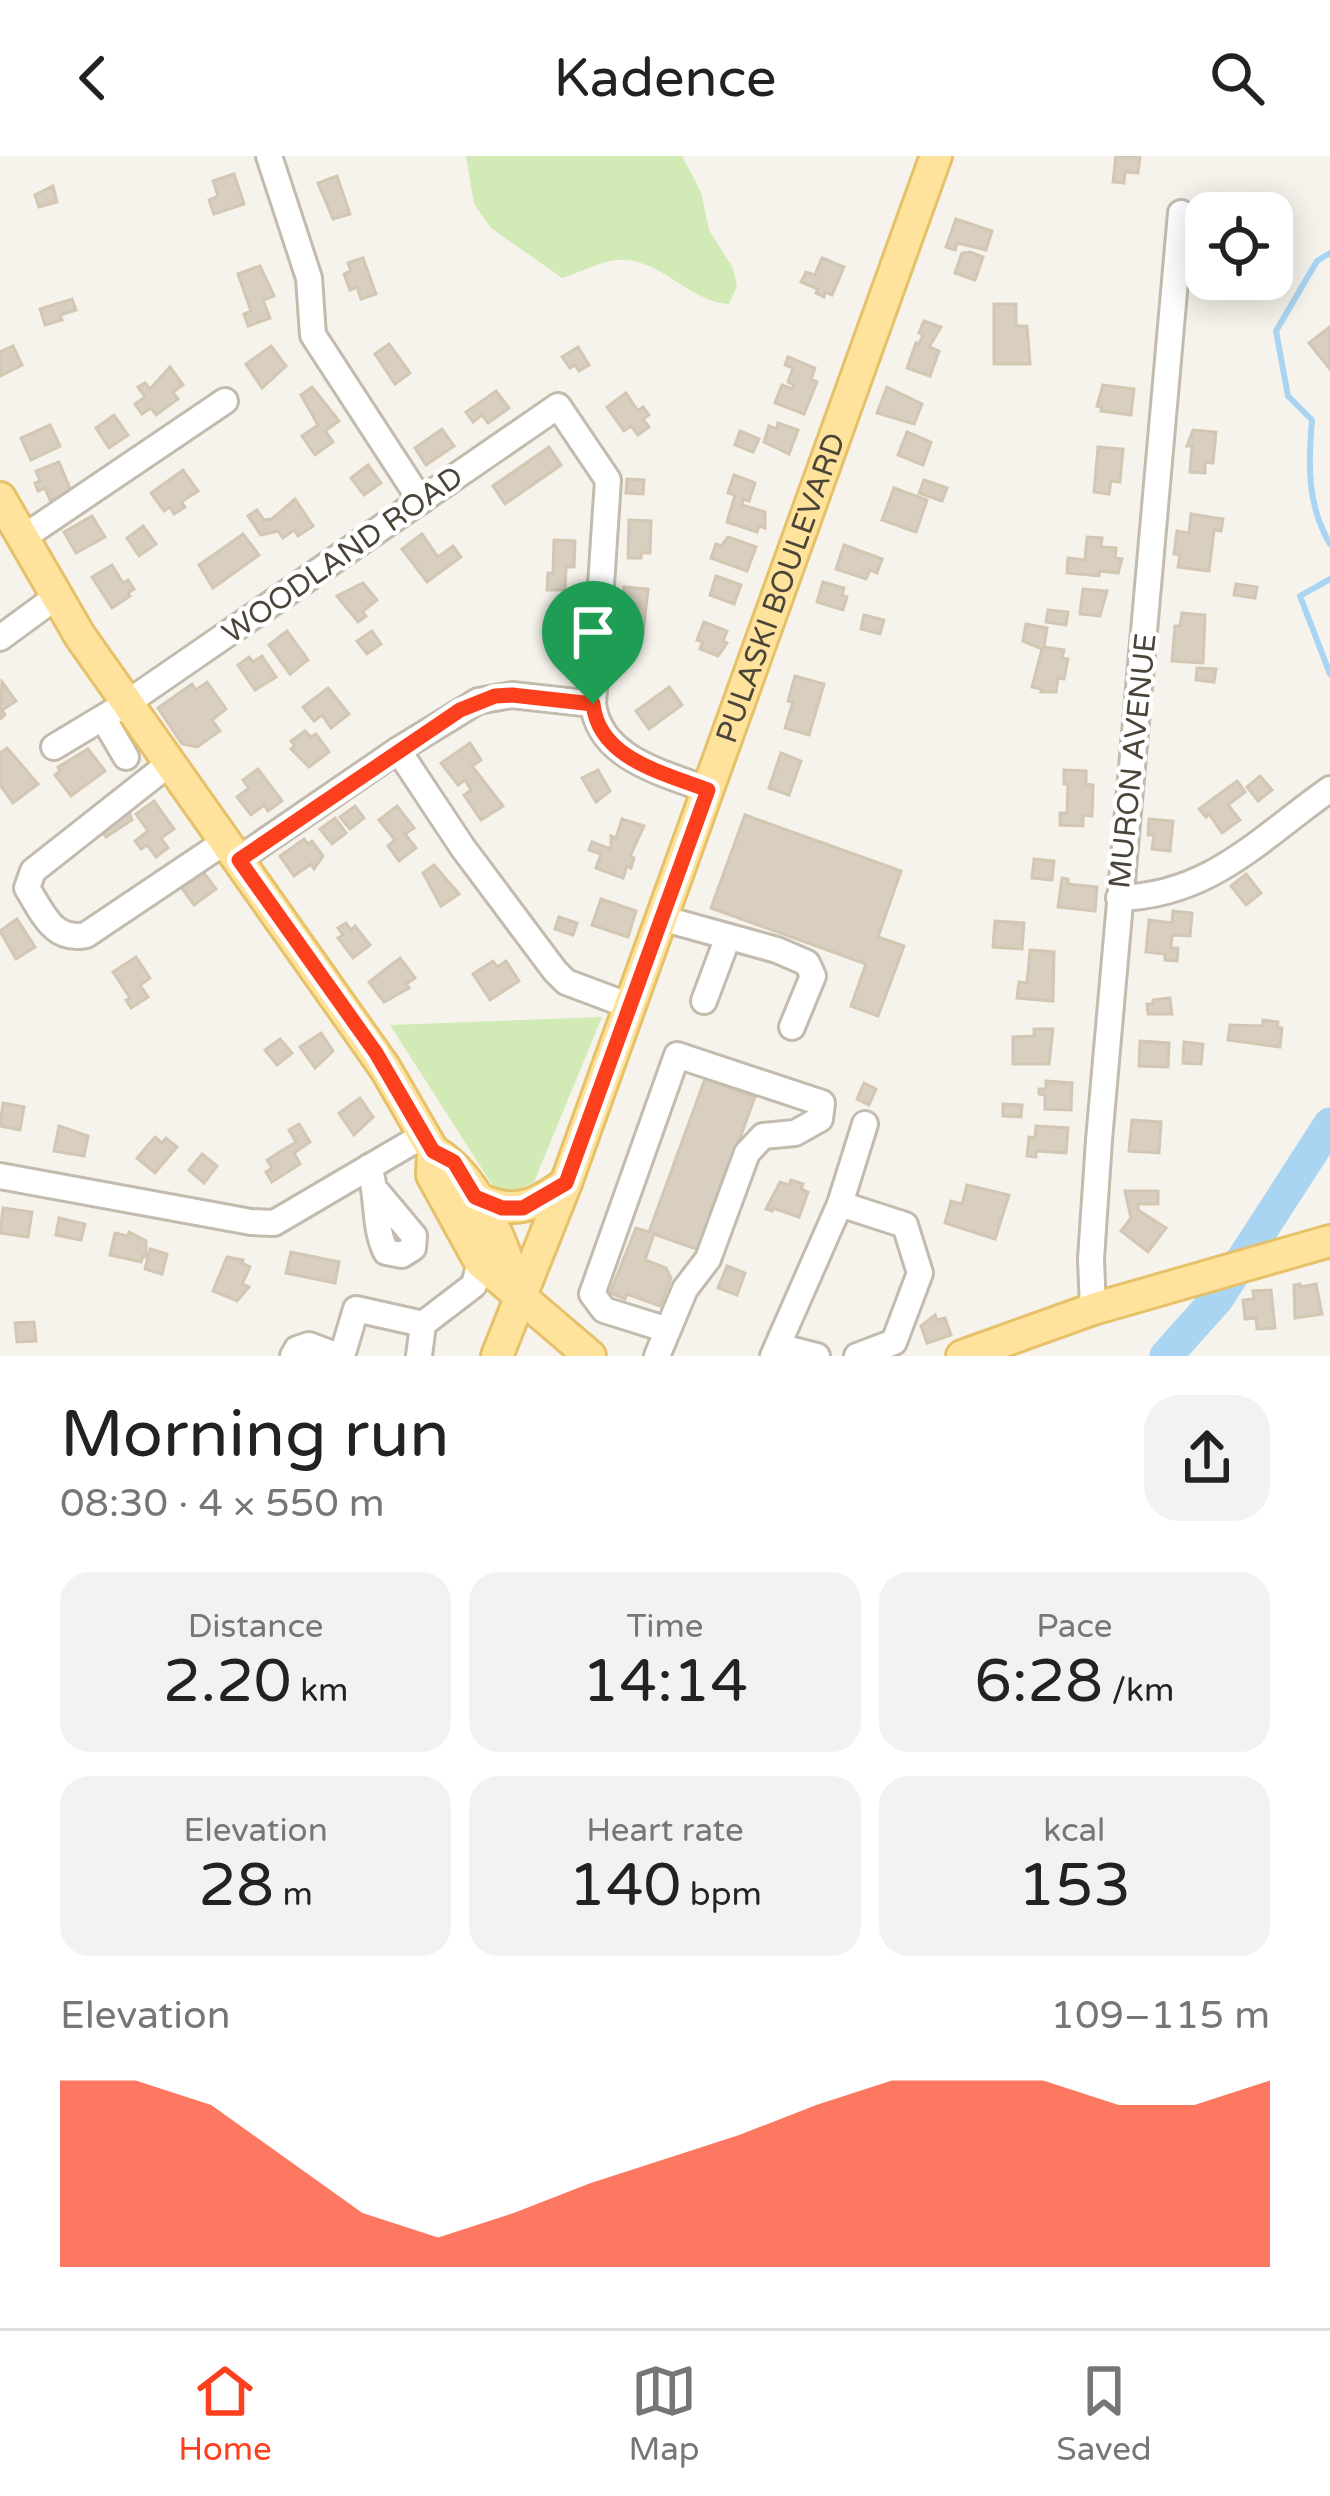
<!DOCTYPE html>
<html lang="en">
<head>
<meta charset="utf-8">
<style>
	:root { --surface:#fff; --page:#f2f2f2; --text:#222; --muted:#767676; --line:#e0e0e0; --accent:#fc3f1d }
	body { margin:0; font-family:"Varela Round",sans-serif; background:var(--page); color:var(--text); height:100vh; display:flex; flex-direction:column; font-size:45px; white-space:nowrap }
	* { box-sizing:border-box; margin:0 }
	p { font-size:39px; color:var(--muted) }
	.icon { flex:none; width:66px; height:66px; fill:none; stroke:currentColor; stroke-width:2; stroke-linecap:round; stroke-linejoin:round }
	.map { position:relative; height:1200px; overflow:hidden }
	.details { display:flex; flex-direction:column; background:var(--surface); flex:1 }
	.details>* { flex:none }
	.fabs { position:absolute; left:1185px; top:36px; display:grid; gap:24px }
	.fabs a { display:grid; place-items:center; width:108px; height:108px; border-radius:24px; background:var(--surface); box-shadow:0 6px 30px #0003; font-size:60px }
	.pin { position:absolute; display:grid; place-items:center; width:102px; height:102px; color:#fff; margin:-123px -51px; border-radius:50% 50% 50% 0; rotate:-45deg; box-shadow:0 0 12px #0007 }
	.pin .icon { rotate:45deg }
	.round { display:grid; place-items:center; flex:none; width:126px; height:126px; border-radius:36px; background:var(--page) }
	.summary { display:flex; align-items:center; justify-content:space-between; height:204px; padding:0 60px }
	h1 { font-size:66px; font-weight:600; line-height:90px }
	.stats { display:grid; grid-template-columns:repeat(3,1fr); gap:18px; height:204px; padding:12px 60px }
	.stats div { display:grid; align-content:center; border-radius:30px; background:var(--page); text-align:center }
	.stats b { font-size:60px; font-weight:600 }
	.stats small { font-size:33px; font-weight:400 }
	.stats p { font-size:33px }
	.chart { height:336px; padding:24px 60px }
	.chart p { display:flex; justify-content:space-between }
	.chart svg { width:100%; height:216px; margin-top:12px; fill:var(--accent); opacity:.7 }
	header { display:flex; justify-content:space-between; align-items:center; height:156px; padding:0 60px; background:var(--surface); font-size:54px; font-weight:600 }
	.menu { display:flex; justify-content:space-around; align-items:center; height:168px; border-top:3px solid var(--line); background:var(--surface); font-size:33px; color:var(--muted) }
	.menu a { display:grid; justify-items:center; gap:6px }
	.menu .current { color:var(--accent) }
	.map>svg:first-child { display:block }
	.green { fill:#d2eab5 }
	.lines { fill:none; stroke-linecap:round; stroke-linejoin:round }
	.stream { stroke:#a9d4f2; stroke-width:6 }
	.river { stroke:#a9d4f2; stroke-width:33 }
	.building { fill:#d8cfc1; stroke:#d3c7b4; stroke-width:3 }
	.minor-casing { stroke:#c2bbae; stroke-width:30 }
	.major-casing { stroke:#e6c16a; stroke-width:36 }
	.minor { stroke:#fff; stroke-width:24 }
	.major { stroke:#ffe39c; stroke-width:30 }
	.route-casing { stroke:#fff; stroke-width:24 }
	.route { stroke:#fc3f1d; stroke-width:15 }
	.labels { text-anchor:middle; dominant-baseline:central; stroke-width:9; stroke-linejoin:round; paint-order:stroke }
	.street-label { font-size:30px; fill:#4b4439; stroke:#fff }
</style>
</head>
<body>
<header><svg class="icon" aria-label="back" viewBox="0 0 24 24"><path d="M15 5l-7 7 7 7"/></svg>Kadence<svg class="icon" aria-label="search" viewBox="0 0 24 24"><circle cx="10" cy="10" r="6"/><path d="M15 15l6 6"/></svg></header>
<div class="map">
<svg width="1330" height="1200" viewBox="0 0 1330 1200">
	<rect width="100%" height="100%" fill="#f6f3ec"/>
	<!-- green -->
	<g class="green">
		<path d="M466,0h216l19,36 8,38 24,38 4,18 -8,18c-41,-2 -69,-48 -113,-44 -17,2 -37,13 -54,18l-71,-50 -17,-24z"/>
		<path d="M602,861l-68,165 -21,10 -20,-6 -103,-161z"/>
	</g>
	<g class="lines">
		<!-- stream -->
		<g class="stream">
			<path d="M1330,97l-13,8 -41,70 12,65 24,24c-4,44 -5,85 18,124"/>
			<path d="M1330,423l-30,17 30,78"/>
		</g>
		<!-- river -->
		<path class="river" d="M1166,1200l51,-57 113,-175"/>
	</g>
	<!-- building -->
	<g class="building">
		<path d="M1116,0h24l-2,17 -13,-1 -1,11 -11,-1z"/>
		<path d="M234,18l10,30 -30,10 -5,-14 9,-4 -5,-15z"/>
		<path d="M337,20l13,38 -17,5 -15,-36z"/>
		<path d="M53,30l4,16 -18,5 -4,-12z"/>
		<path d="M1209,47l33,3v7h-34z"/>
		<path d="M956,63l36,12 -6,19 -29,-7 -2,7 -9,-3z"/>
		<path d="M970,96l13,5 -8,23 -20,-7 7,-20z"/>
		<path d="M363,102l13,36 -15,5 -4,-12 -7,3 -6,-16 7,-3 -3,-8z"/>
		<path d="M822,102l22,9 -12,28 -7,-3 -1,5 -8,-4 2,-4 -17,-7 5,-10 9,3z"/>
		<path d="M260,110l14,30 -11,4 7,18 -22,8 -4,-12 7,-3 -13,-37z"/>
		<path d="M72,143l4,11 -16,5 2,5 -17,5 -5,-16z"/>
		<path d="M994,148h22v22h11l3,38h-36z"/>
		<path d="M924,165l17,6 -12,20 10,4 -9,25 -23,-8 9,-25 3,1 4,-9 -4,-2z"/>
		<path d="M1330,171v42l-21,-26z"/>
		<path d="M389,188l21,29 -15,11 -20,-30z"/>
		<path d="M13,190l9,19 -22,11v-24z"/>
		<path d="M271,190l15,20 -24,22 -16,-24z"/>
		<path d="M578,191l11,18 -10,6 -4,-6 -5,3 -8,-11z"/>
		<path d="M788,201l27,11 -4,11 6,3 -13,32 -29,-11 7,-18 10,4 2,-4 -6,-3 5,-14 -8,-3z"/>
		<path d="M170,211l13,18 -10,7 5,7 -22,16 -5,-7 -9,6 -7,-10 10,-7 -7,-10 7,-4 5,6z"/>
		<path d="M1103,229l31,4 -3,26 -30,-4 1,-4 -5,-1z"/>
		<path d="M312,231l27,34 -14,10 8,11 -18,13 -13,-19 16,-11 -17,-30z"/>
		<path d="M887,231l35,17 -8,20 -37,-11z"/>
		<path d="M496,235l13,17 -21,15 -6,-8 -9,7 -7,-10z"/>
		<path d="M626,237l12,18 5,-4 6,8 -6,4 6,8 -11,8 -7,-9 -7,5 -17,-24z"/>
		<path d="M114,259l14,20 -19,13 -13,-20z"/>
		<path d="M778,267l20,7 -9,24 -25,-12 5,-16 8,3z"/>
		<path d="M50,269l10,21 -29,14 -10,-22z"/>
		<path d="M442,273l12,17 -28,19 -11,-17z"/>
		<path d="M1193,274l23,2 -3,31 -8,-1v11l-15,-1 2,-26h-5z"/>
		<path d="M740,275l19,8 -6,13 -18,-7z"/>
		<path d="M907,276l24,10 -8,23 -25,-10z"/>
		<path d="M549,291l12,18 -56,39 -12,-18z"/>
		<path d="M1098,291l25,2 -3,33 -9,-1 -2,13 -15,-2z"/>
		<path d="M59,306l12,29 -21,9 -5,-12 -7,3 -3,-8 5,-2 -4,-10z"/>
		<path d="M368,309l13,18 -17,12 -13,-17z"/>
		<path d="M183,314l15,21 -17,11 4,5 -11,7 -4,-7 -6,4 -13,-18z"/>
		<path d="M734,319l21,8 -6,18 -6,-2 -1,6 23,7v16l-6,-2 -2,6 -30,-10 8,-27 -7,-2z"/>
		<path d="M627,323l17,1 -1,14 -17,-1z"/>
		<path d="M924,324l23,8 -5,13 -23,-8z"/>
		<path d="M894,332l33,12 -11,32 -34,-12z"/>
		<path d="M295,343l18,27 -15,10 -4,-6 -11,8 -5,-7 -17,4 -13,-19 9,-6 7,10 8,-1z"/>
		<path d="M1191,358l32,5 -2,12 -7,-1 -5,41 -31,-4 2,-12 -6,-1 3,-23 12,2z"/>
		<path d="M92,360l13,21 -29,16 -12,-21z"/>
		<path d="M629,364l22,1 -1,32h-9v5h-13z"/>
		<path d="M143,370l13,18 -17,12 -12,-18z"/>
		<path d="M243,378l16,21 -46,33 -14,-23z"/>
		<path d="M422,378l16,23 15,-11 8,11 -34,25 -25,-33z"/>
		<path d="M728,381l28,10 -9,24 -36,-13 5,-14 5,2z"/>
		<path d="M1087,381l15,1 -1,9 15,1 -1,10 7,1 -4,14 -18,-2 -1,5 -32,-3 1,-15 17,2z"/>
		<path d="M554,384l21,1 -1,26h-8l-1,23h-18l1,-17h5z"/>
		<path d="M844,389l38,14 -5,14 -7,-3 -4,9 -30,-10z"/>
		<path d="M112,409l11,18 5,-3 6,9 -6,4 2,3 -18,12 -20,-31z"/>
		<path d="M716,420l25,9 -7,19 -24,-9z"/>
		<path d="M823,426l21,6 -2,7 5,2 -4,13 -26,-8z"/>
		<path d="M363,427l14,17 -15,12 4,4 -8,6 -21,-26z"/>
		<path d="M1236,428l21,3 -2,11 -21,-3z"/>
		<path d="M624,431l24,2 -5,45 -20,-2z"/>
		<path d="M1083,433l24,2 -7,25 -20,-2z"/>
		<path d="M1048,454l20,2 -2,13 -20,-3z"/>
		<path d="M1182,457l23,2 -2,48 -31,-2 3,-35h5z"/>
		<path d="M864,459l20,5 -4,14 -19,-5z"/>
		<path d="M548,466l22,1 -3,38h-12v-12h-8z"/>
		<path d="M704,466l23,9 -4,10 4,2 -9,13 -18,-7 3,-7 -6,-2z"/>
		<path d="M1026,468l21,4 -3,19 20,3 -2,8 6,1 -4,20 -6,-1 -2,14h-15l1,-3 -10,-2 10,-38 -19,-8z"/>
		<path d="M287,475l21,29 -18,14 -21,-29z"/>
		<path d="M372,475l9,13 -14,10 -10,-13z"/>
		<path d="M262,500l14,21 -21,13 -17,-25 11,-8 4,5z"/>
		<path d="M1197,512l19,1 -2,13 -18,-2z"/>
		<path d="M795,520l29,8 -15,51 -24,-7 8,-26 -5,-1z"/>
		<path d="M2,526l14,19 -14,9 3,5 -5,4z"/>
		<path d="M207,526l19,27 -14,11 8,11 -23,16 -15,-3 -24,-36 34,-24 4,6z"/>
		<path d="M669,531l13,18 -33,24 -13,-18z"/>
		<path d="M328,532l21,26 -18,14 -9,-13 -8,6 -11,-14z"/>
		<path d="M305,575l6,6 5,-3 13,18 -20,15 -18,-18 4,-3 -4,-5z"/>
		<path d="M470,587l11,17 -9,6 31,40 -22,14 -17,-25 7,-5 -6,-10 -7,5 -17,-22z"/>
		<path d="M7,592l31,36 -25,19 -13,-18v-32z"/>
		<path d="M88,593l17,22 -34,25 -16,-21 5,-4 -2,-4z"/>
		<path d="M781,597l20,8 -12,34 -20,-7z"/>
		<path d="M258,613l24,32 -14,10 -4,-6 -13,10 -14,-18 12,-9 -6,-8z"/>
		<path d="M598,614l12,21 -14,11 -14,-24z"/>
		<path d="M1064,614l22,1v13l7,1 -1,31 -9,-1v11l-23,-1v-12h7l1,-29h-4z"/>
		<path d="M1260,620l12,14 -14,11 -11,-14z"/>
		<path d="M1237,625l8,11 -17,13 12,15 -18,13 -13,-19 -3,3 -7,-8z"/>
		<path d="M154,645l20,28 -13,9 7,10 -12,9 -9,-12 -6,4 -6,-8 13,-10 -12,-17z"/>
		<path d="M127,649l5,15 -26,17 -9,-12z"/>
		<path d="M355,650l9,12 -14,11 -10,-12z"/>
		<path d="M397,650l17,22 -9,6 11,14 -17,13 -11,-15 7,-6 -16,-20z"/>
		<path d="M745,659l156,56 -23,66 26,9 -26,70 -27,-10 15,-42 -155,-56z"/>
		<path d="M335,662l11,15 -14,11 -12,-15z"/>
		<path d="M622,663l22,7 -14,30 4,2 -3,10 -4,-2 -4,12 -27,-10 5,-14 -12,-4 3,-8 19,7v-13l5,2z"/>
		<path d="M1149,663l24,2 -3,30 -18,-2 2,-14h-6z"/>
		<path d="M304,683l4,5 4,-3 11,15 -9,13 -3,-5 -17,12 -14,-20z"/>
		<path d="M1034,703l20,2 -2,19 -20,-2z"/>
		<path d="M434,709l25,29 -18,12 -18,-33z"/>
		<path d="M203,716l13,17 -22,16 -13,-18z"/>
		<path d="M1246,718l15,19 -15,12 -15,-19z"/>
		<path d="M1062,722l6,1v5l29,3 -2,24 -37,-4z"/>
		<path d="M601,743l35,12 -8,26 -36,-12z"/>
		<path d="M1173,755l19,2 -2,23 -18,-1 -1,13h7l-1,13 -12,-1v-6l-19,-2 3,-32 23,3z"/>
		<path d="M559,761l18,6 -4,12 -18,-6z"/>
		<path d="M17,763l18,28 -19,12 -16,-28z"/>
		<path d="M995,765l29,2 -2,26 -29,-2z"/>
		<path d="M346,767l5,7 4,-4 15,19 -17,13 -15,-20 5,-3 -5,-7z"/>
		<path d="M1030,794l24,2 -1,49 -36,-3 2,-16 8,1z"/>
		<path d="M136,801l14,21 -10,7 8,12 -17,11 -5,-8 4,-2 -17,-26z"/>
		<path d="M400,802l15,20 -9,6 3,4 -25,14 -15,-20z"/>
		<path d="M493,805l4,6 9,-6 13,20 -29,19 -17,-26z"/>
		<path d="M1170,842l2,16h-24l-1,-10h6v-4z"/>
		<path d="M1263,864l15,2 -1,5 5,1 -2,19 -52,-7 2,-15 33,1z"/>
		<path d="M1034,873h19l-4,35h-36v-27l21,-1z"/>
		<path d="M321,877l12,18 -18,17 -15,-21z"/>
		<path d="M280,883l12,14 -15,12 -12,-15z"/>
		<path d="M1140,885l29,2 -1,24 -29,-1z"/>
		<path d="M1184,886l19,2 -2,20 -18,-1z"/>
		<path d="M705,923l50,18 -56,153 -45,-16 -9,26 21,8 5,10 -11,28 -33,-12 -2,5 -15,-6 26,-65 13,4z"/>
		<path d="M1046,925l26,2 -1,27 -26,-1v-14l-6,-1v-5h7z"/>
		<path d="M864,927l12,6 -7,16 -12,-6z"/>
		<path d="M360,942l13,19 -19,18 -15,-22z"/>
		<path d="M3,947l21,4 -4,23 -20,-4z"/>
		<path d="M1003,948l19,1 -1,12 -18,-1z"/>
		<path d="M1132,964l29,2 -2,31 -30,-2z"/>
		<path d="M299,968l11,18 -16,11 6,11 -28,18 -6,-10 6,-4 -5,-8 29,-18 -7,-12z"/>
		<path d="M59,970l29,10 -4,20 -30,-5z"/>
		<path d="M1036,970l32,2 -2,25 -30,-2v6l-9,-1 2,-19 6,1z"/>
		<path d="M155,981l7,6 4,-5 11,9 -22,26 -18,-15z"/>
		<path d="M202,998l15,12 -13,17 -15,-13z"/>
		<path d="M791,1024l12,4 -2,5 7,3 -9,25 -26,-9 -1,3 -6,-2 14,-27 9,3z"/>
		<path d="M967,1029l42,10 -14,44 -50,-16 6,-22 11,3z"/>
		<path d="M1125,1035h33v13h-20v6l28,18 -18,24 -27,-21 10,-13z"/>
		<path d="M3,1052l29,4 -4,25 -28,-4z"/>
		<path d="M59,1062l26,6 -4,16 -25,-5z"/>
		<path d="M129,1076l17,9v16l-3,-1 -2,6 -31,-7 5,-22 13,3z"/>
		<path d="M150,1093l17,5 -5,20 -17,-5z"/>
		<path d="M291,1096l48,10 -4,21 -49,-10z"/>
		<path d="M227,1101l16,3 -1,3 8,4 -8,17 7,3 -12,14 -24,-10z"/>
		<path d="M727,1110l18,7 -8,22 -19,-7z"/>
		<path d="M1300,1128l1,3 15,-3 6,30 -27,4 -1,-33z"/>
		<path d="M1271,1134l4,38 -18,1 -1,-11 -11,1 -2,-19 11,-1 -1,-8z"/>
		<path d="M935,1159l2,5 8,-2 6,17 -24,8 -6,-17z"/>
		<path d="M34,1166l2,19 -19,1 -2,-19z"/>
	</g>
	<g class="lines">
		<!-- minor casing -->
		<g class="minor-casing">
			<g id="minor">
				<path d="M269,0l40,122 4,57 108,166"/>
				<path d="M21,383l204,-138"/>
				<path d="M0,482l56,-41"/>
				<path d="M103,562l23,39"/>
				<path d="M54,591l73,-44 431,-297 50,74 -15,224c7,55 71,69 115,86"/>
				<path d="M398,594l65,98 92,123 11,11 64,24"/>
				<path d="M170,607l-137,108 -6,17c16,25 26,54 59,47l140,-94"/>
				<path d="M239,703l159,-109 80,-49 34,-6 81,9"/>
				<path d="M1119,742c92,-3 140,-59 211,-109"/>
				<path d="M661,762l116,32 30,13 6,13 -21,51"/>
				<path d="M704,845l24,-64"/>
				<path d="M369,1011c10,28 4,59 17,85l16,3 11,-7 1,-12 -36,-43"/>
				<path d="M0,1020l251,46 23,1 150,-88"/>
				<path d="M840,1048l65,21 15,48 -26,69 -37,14"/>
				<path d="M1093,1153l-2,-50 8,-119 82,-927"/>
				<path d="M778,1190l39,10"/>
				<path d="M293,1200l4,-7 12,-4 29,11"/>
				<path d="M342,1200l14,-47 67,15 51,-39 6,-23"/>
				<path d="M419,1200l4,-32"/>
				<path d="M657,1200l28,-67 23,-30 39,-106 16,-17 32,-3 25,-14 2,-16 -145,-48 -85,239 12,16 64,20"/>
				<path d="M773,1200l67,-152 25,-80"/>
			</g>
		</g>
		<!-- major casing -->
		<g class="major-casing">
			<g id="major">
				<path d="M0,342l80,138 305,432 48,83 -1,24 48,87 110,94"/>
				<path d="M433,995c46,25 73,100 87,148"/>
				<path d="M475,1041c36,19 60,10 91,-14"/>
				<path id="s1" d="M497,1200l69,-173 370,-1027"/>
				<path d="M962,1200l131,-47 237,-68"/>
			</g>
		</g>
		<!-- minor -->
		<use href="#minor" class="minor"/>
		<!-- major -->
		<use href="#major" class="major"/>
	</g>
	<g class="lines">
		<!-- route casing -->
		<g class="route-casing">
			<path id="route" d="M512,539l81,9c6,55 71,69 115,86l-142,393 -43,25h-21l-27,-11 -21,-35 -21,-11 -57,-98 -137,-193 221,-150 35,-14z"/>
		</g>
		<!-- route -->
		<use href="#route" class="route"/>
	</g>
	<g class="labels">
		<!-- street labels -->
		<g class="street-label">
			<text transform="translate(343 399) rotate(-35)">WOODLAND ROAD</text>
			<text stroke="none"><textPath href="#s1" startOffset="819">PULASKI BOULEVARD</textPath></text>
			<text transform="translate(1133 605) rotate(-84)">MURON AVENUE</text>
		</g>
	</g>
</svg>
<div class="fabs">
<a><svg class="icon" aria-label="locate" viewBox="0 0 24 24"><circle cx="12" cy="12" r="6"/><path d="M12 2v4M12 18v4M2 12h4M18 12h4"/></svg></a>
</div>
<div class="pin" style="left:593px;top:548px;background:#1e9e55"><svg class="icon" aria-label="arrive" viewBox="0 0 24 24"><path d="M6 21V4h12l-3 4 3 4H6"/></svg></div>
</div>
<section class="details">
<div class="summary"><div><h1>Morning run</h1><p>08:30 · 4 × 550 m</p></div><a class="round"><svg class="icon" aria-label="share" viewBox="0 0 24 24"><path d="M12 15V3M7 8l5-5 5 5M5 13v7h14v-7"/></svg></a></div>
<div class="stats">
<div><p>Distance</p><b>2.20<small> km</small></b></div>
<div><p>Time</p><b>14:14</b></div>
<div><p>Pace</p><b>6:28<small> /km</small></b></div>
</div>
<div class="stats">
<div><p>Elevation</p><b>28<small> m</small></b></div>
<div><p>Heart rate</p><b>140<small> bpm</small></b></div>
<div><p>kcal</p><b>153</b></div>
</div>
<div class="chart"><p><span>Elevation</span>109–115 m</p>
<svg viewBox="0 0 160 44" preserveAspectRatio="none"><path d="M0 44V6L10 6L20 11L30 22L40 33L50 38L60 33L70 27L80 22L90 17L100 11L110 6L120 6L130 6L140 11L150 11L160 6V44z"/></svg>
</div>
</section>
<nav class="menu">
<a class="current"><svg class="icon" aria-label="home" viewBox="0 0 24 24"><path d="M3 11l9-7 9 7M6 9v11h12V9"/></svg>Home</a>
<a><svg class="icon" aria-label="map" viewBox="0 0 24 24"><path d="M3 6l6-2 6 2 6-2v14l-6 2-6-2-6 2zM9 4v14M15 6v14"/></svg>Map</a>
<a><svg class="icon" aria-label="saved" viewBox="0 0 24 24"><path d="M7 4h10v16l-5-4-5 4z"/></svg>Saved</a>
</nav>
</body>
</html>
